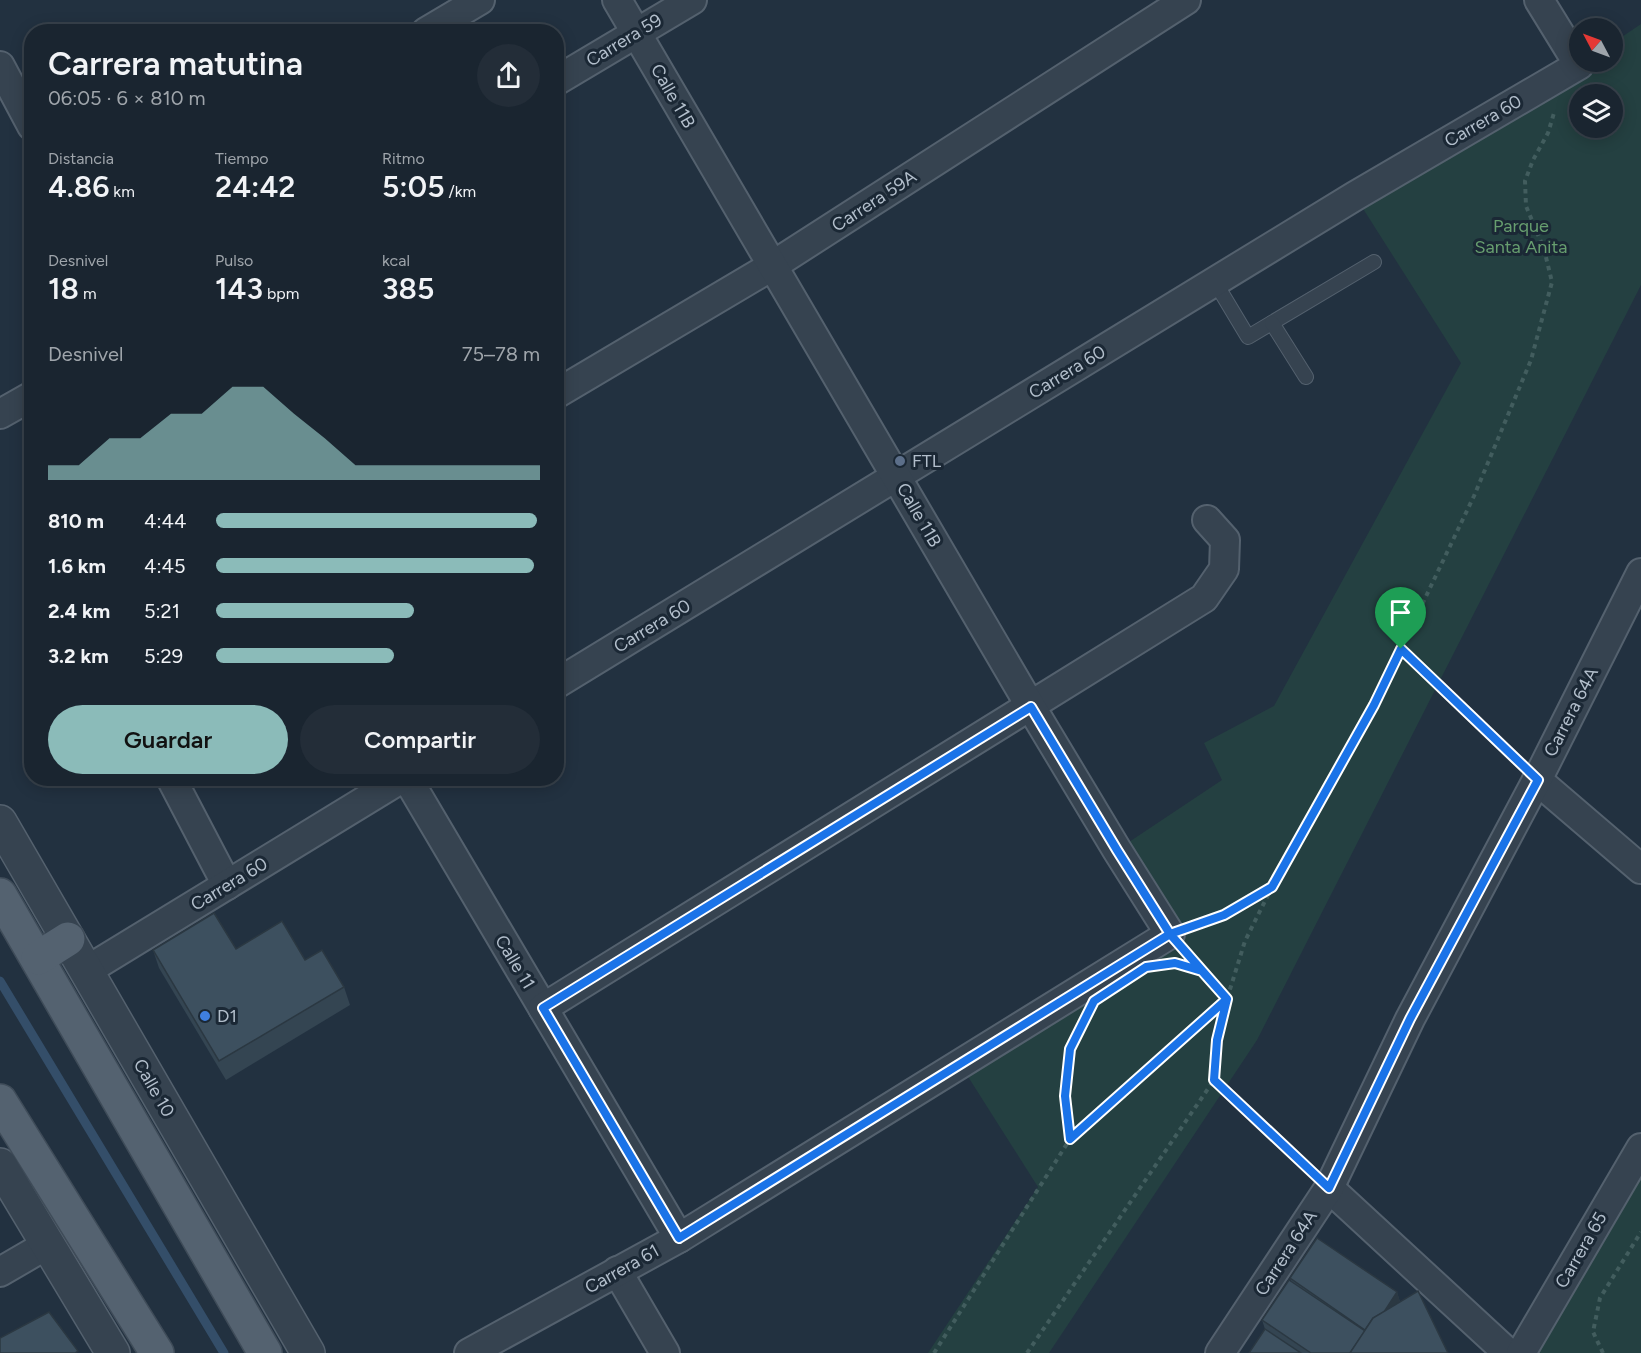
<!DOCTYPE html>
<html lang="es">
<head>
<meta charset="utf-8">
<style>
	:root { --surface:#1a2530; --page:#232d38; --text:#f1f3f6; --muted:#9fa5ab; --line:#38424c; --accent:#8bbbb9 }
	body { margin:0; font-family:Figtree,sans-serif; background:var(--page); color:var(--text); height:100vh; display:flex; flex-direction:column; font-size:22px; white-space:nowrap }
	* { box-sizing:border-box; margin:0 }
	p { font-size:20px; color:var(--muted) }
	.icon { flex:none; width:33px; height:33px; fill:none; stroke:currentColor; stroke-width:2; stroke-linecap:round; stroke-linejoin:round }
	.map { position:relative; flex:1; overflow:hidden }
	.details { position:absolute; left:24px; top:24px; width:540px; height:762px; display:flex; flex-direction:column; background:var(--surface); border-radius:24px; box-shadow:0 3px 15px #0003,0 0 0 2px var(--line) }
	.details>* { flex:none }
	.needle { width:39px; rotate:311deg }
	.controls { position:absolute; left:1569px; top:18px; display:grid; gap:12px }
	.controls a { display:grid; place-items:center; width:54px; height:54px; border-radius:50%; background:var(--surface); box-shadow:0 3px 15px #0003,0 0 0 2px var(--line); font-size:30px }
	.pin { position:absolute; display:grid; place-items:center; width:51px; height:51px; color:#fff; margin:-62px -26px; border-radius:50% 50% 50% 0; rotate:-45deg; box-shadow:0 0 6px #0007 }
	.pin .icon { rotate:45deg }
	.round { display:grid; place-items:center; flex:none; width:63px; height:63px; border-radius:32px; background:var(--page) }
	.head { display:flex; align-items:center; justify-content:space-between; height:102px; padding:0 24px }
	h1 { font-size:33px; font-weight:600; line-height:45px }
	.stats { display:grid; grid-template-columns:repeat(3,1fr); gap:9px; height:102px; padding:6px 24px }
	.stats div { display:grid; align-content:center }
	.stats b { font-size:30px; font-weight:600 }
	.stats small { font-size:16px; font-weight:400 }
	.stats p { font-size:16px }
	.chart { height:168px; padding:12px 24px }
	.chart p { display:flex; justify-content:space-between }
	.chart svg { width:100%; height:108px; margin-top:6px; fill:var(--accent); opacity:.7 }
	.button { display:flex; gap:12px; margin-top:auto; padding:12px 24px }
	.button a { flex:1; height:69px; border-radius:36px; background:var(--accent); color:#111; font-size:24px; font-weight:600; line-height:69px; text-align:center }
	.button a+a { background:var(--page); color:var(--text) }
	ul { padding:0 24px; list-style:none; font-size:20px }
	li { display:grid; grid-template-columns:96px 72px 1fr; align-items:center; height:45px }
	li i { height:15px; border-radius:8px; background:var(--accent) }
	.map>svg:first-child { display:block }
	.green { fill:#244041; fill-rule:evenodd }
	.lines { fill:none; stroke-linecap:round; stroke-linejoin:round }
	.stream { stroke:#344e69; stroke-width:9 }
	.service-casing { stroke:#54616e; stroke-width:16 }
	.minor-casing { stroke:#54616e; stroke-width:32 }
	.tertiary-casing { stroke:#54616e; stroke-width:36 }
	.primary-casing { stroke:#3f4c59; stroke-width:36 }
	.path { stroke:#425d5e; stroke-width:4; stroke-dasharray:4.5 4.5; stroke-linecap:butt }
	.service { stroke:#364350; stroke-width:14 }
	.minor { stroke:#364350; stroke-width:28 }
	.tertiary { stroke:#364350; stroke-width:33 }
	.primary { stroke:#546270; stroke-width:33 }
	.wall { fill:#344552 }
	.shaded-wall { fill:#2b3842 }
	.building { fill:#3d505f; stroke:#2b3842; stroke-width:1.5 }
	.route-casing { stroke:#fff; stroke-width:12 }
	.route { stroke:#1a73e8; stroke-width:8 }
	.service-dot { fill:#5c6f8a; stroke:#1b2835; stroke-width:2 }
	.shop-dot { fill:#3f7fe0; stroke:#1b2835; stroke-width:2 }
	.labels { text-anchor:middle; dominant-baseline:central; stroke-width:6; stroke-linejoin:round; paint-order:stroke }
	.street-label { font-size:18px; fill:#b2becb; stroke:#1b2835 }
	.park-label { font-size:18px; fill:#679e6f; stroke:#1b2835 }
	.poi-label { font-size:18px; fill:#b2becb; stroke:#1b2835; text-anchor:start }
</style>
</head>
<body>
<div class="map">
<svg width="1641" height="1353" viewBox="0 0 1641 1353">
	<rect width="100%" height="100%" fill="#223140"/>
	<!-- green -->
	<g class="green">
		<path d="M1641,24v261l-384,755 -208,313h-121l110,-166 -78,-123 210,-130 -53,-84 105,-70 -18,-37 70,-37 187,-343 -106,-167 229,-134h28l1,-19zM1580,94h32v34h-32z"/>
		<path d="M1641,1148v205h-120z"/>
	</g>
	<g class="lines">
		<!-- stream -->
		<path class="stream" d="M0,981l224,372"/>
		<!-- service casing -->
		<g class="service-casing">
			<g id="service">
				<path d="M1215,282l33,55 126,-75"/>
				<path d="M1272,323l34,54"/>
			</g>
		</g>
		<!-- minor casing -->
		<g class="minor-casing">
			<g id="minor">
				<path d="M426,32l54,-32"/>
				<path d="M0,66l32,60"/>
				<path d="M556,81l136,-81"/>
				<path d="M556,394l216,-128 414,-266"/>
				<path d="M0,414l32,-18"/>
				<path d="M556,684l799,-488 224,-131 -40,-65"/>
				<path d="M171,778l56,107"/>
				<path d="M407,778l272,460"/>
				<path d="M1537,780l104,89"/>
				<path d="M86,971l316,-193"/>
				<path d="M543,1008l661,-410 20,-29 1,-29 -18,-20"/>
				<path d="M1329,1188l179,165"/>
				<path d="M617,1271l48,82"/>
				<path d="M0,1272l48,-28"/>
				<path d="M469,1353l210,-115 491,-304 -53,-84 -86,-143 -414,-707"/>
				<path d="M1220,1353l109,-165 81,-169 127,-239 104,-207"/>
				<path d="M1521,1353l120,-205"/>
			</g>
		</g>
		<!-- tertiary casing -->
		<g class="tertiary-casing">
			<g id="tertiary">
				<path d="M0,822l308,531"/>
				<path d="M0,1165l113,188"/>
			</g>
		</g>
		<!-- primary casing -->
		<g class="primary-casing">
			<g id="primary">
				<path d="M0,895l265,458"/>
				<path d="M38,958l30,-19"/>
				<path d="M0,1101l157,252"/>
			</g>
		</g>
		<!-- path -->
		<g class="path">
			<path d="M1401,649l114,109"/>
			<path d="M1195,925l29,-10 47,-28"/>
			<path d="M1177,964l25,7"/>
			<path d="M1214,1080l93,87"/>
			<path d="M1070,1138l-5,-41 5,-48 13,-26"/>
			<path d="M934,1353l136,-214 157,-140 -40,-45"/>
			<path d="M1027,1353l187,-273 3,-41 10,-40 18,-58 27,-54 102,-182 100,-209 57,-136 21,-78 -8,-33 -18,-43 -1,-25 8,-21 15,-27 6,-20"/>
			<path d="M1603,1353l-10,-21 7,-34 41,-66"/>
		</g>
		<!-- service -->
		<use href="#service" class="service"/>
		<!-- minor -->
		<use href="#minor" class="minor"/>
		<!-- tertiary -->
		<use href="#tertiary" class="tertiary"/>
		<!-- primary -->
		<use href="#primary" class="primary"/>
	</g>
	<!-- wall -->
	<g class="wall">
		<path d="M236,949l108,38 6,18 -124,75 -67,-112 -6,-18z"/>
		<path d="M1290,1278l107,14 3,10 48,51h-199l16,-24 -3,-9 29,-39z"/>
	</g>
	<!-- shaded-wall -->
	<path class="shaded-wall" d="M1397,1292l3,10 -30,30z"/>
	<!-- building -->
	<g class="building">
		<path d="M214,913l22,36 46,-28 23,39 17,-10 22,37 -125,74 -66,-111z"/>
		<path d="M1317,1238l80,54 -13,20 -11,6 -8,12 -75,-52z"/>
		<path d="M1289,1280l76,51 -15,22h-39l-49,-33z"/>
		<path d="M1418,1291l30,62h-98l23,-35z"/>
		<path d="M49,1312l29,39 -3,2h-75v-15z"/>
		<path d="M1265,1329l36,24h-52z"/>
	</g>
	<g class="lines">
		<!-- route casing -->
		<g class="route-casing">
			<path id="route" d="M1401,649l-27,56 -102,182 -48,28 -54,19 -53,-84 -86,-143 -488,301 136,230 491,-304 57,65 -157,140 -5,-43 5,-47 24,-48 52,-34 29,-4 27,8 25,28 -10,41 -3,40 115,108 81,-169 128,-239 -137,-131"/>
		</g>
		<!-- route -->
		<use href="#route" class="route"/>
	</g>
	<!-- markers -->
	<circle class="service-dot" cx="900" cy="461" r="6"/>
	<circle class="shop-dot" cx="205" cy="1016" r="6"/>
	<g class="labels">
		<!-- street labels -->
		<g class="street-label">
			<text transform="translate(624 40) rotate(-31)">Carrera 59</text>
			<text transform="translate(673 96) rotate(60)">Calle 11B</text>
			<text transform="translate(1483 121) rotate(-30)">Carrera 60</text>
			<text transform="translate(874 201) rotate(-33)">Carrera 59A</text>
			<text transform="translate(1067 372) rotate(-31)">Carrera 60</text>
			<text transform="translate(919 515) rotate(60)">Calle 11B</text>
			<text transform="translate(652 626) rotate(-31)">Carrera 60</text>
			<text transform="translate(1571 712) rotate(-63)">Carrera 64A</text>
			<text transform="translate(229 884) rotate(-31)">Carrera 60</text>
			<text transform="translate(515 962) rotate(59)">Calle 11</text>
			<text transform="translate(154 1088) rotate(60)">Calle 10</text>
			<text transform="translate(1581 1250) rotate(-60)">Carrera 65</text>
			<text transform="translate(1286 1253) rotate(-57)">Carrera 64A</text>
			<text transform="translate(622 1269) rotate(-29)">Carrera 61</text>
		</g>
		<!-- park labels -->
		<g class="park-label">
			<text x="1521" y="226">Parque<tspan x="1521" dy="21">Santa Anita</tspan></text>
		</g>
		<!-- poi labels -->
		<g class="poi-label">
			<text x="912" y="461">FTL</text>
			<text x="217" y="1016">D1</text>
		</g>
	</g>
</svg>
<div class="controls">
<a><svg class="needle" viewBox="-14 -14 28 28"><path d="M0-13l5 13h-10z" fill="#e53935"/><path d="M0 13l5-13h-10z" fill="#9fa5ab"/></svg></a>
<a><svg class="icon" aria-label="layers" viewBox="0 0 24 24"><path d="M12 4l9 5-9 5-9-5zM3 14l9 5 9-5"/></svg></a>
</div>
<div class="pin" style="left:1401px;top:649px;background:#1e9e55"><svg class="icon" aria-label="arrive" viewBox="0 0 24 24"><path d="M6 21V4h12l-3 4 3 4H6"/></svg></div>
<section class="details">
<div class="head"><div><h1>Carrera matutina</h1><p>06:05 · 6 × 810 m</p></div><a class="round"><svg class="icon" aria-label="share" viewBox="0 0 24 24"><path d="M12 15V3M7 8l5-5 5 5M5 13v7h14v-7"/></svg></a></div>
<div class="stats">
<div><p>Distancia</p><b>4.86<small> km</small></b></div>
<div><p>Tiempo</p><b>24:42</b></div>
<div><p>Ritmo</p><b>5:05<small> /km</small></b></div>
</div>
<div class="stats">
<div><p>Desnivel</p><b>18<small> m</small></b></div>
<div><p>Pulso</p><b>143<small> bpm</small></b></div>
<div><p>kcal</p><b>385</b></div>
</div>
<div class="chart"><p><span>Desnivel</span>75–78 m</p>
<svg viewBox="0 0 160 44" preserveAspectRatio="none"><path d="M0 44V38L10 38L20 27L30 27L40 17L50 17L60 6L70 6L80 17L90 27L100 38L110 38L120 38L130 38L140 38L150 38L160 38V44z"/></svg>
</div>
<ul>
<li><b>810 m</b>4:44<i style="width:99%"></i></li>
<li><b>1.6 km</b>4:45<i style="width:98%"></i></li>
<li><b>2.4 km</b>5:21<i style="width:61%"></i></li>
<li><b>3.2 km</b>5:29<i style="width:55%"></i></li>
</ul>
<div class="button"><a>Guardar</a><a>Compartir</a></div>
</section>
</div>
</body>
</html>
